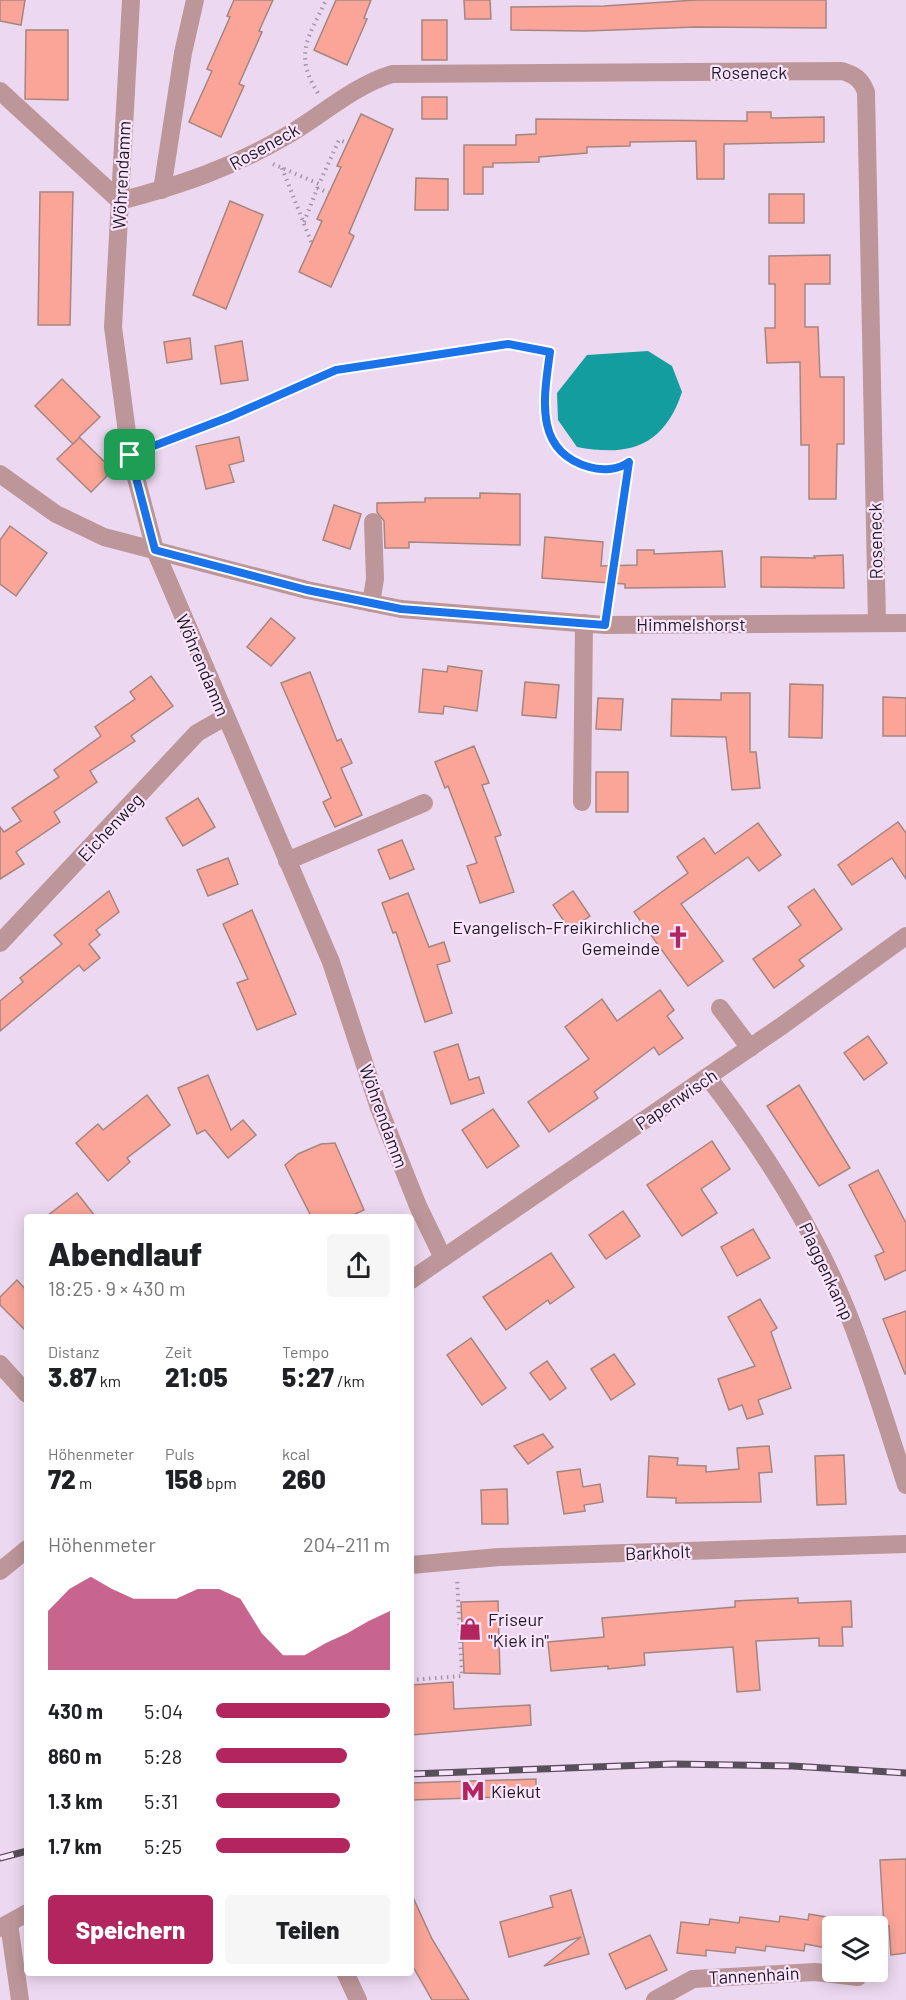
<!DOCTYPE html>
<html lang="de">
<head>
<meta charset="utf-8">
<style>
	:root { --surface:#fff; --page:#f6f6f6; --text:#202124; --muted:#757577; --accent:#b2255f }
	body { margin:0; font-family:Barlow,sans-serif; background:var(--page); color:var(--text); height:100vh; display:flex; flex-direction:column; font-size:22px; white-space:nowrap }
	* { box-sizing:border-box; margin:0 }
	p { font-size:20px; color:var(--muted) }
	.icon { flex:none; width:33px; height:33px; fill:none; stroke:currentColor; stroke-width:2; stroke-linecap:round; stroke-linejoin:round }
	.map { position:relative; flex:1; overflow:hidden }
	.drawer { position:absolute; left:24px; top:1214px; width:390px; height:762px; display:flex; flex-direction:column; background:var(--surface); border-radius:6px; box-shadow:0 3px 15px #0003 }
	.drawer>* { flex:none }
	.fabs { position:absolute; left:822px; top:1916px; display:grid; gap:12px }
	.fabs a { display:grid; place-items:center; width:66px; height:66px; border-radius:6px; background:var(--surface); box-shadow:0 3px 15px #0003; font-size:30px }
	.pin { position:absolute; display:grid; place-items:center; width:51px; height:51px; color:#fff; margin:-26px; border-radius:12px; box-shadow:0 3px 9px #0006 }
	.round { display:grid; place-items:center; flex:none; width:63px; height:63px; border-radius:6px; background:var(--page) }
	.head { display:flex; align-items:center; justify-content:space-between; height:102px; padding:0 24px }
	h1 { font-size:33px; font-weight:800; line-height:45px }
	.metrics { display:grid; grid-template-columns:repeat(3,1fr); gap:9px; height:102px; padding:6px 24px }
	.metrics div { display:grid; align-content:center }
	.metrics b { font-size:26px; font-weight:800 }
	.metrics small { font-size:16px; font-weight:400 }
	.metrics p { font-size:16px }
	.chart { height:168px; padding:12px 24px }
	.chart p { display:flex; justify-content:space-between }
	.chart svg { width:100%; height:108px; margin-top:6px; fill:var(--accent); opacity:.7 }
	.primary-button { display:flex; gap:12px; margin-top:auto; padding:12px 24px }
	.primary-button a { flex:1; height:69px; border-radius:6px; background:var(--accent); color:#fff; font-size:24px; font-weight:800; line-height:69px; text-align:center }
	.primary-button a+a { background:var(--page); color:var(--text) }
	ul { padding:0 24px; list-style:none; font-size:20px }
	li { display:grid; grid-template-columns:96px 72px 1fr; align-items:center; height:45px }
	li i { height:15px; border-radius:8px; background:var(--accent) }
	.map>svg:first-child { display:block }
	.water { fill:#149d9e }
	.building { fill:#fba599; stroke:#a58580; stroke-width:1.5 }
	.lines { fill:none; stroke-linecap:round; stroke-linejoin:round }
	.path { stroke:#a494a7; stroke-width:4; stroke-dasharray:1.5 4.5; stroke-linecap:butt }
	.minor { stroke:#bd9699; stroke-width:18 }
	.rail-casing { stroke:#594e5c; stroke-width:7 }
	.rail { stroke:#fae5ff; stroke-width:4.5; stroke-dasharray:14; stroke-linecap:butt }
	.route-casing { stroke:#fff; stroke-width:12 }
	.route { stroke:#1a73e8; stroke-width:8 }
	.labels { text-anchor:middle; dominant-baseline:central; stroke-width:4.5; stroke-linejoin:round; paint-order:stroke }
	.street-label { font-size:18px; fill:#211a23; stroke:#fae5ff }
	.poi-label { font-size:18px; fill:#211a23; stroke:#fae5ff; text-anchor:start }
</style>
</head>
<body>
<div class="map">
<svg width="906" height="2000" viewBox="0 0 906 2000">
	<rect width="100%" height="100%" fill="#edd8f1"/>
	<!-- water -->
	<path class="water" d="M648,351l24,15 10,26c-18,54 -52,65 -105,55l-19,-27 -1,-27 30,-38z"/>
	<!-- building -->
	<g class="building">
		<path d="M0,0h25l-4,25 -21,-4z"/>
		<path d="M234,0h39l-14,31 3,1 -23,52 5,2 -23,51 -32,-15 23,-51 -5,-2 23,-52 -3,-1z"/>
		<path d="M336,0h35l-7,18 3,1 -20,46 -33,-15z"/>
		<path d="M464,0h26l1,19h-26z"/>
		<path d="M696,0h130v28l-130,-1 -110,4 -75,-1v-23l93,-1z"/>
		<rect x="422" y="20" width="25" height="40"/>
		<path d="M26,30h42v70l-43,-1z"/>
		<rect x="422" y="97" width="25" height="22"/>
		<path d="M747,112h24v6l53,-1v25l-100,2v35h-27l-1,-38 -66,1v4l-43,1v6l-48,4v5l-46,1v4h-10v27h-19v-49h52v-10l20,-1v-15l211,2z"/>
		<path d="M361,114l32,15 -44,104 5,3 -23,51 -32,-15 23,-51 -5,-2 24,-52 -4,-1z"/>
		<path d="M416,178l32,1v31h-33z"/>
		<path d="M40,192h33l-3,133h-32z"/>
		<rect x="769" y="194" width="35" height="29"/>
		<path d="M230,201l33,14 -37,94 -33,-14z"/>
		<path d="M830,255v29h-25v43h13l2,50h24v67h-7l-1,55h-27v-54h-8l-1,-83 -33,1 -2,-35h10v-44h-6v-28z"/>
		<path d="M190,338l2,21 -25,4 -3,-21z"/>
		<path d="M242,341l6,39 -27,4 -6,-38z"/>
		<path d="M62,379l38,38 -21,20 34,33 -22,22 -34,-33 22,-21 -6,6 -38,-38z"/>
		<path d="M239,437l5,24 -15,4 5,17 -28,7 -10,-43z"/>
		<path d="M480,493l40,1v51l-111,-3v6h-24l-1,-27 -7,-9v-9l48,-1v-4h55z"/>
		<path d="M334,505l27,9 -11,35 -27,-9z"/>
		<path d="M10,526l37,27 -31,43 -16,-12v-44z"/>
		<path d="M545,537l58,5 -2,24 36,-1v-15h17v4l68,-3 3,36 -100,1v-4l-83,-6z"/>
		<path d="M843,555l1,33 -83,-1v-30l54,1 -1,-2z"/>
		<path d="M271,618l24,20 -24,28 -24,-19z"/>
		<path d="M448,666l34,5 -5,40 -33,-5 -1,8 -24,-2 4,-43 24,3z"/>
		<path d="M310,672l27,69 4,-2 11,24 -11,5 21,47 -27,12 -12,-25 8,-4 -50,-115z"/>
		<path d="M151,676l22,30 -42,30 4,5 -45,30 7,11 -43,30 6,10 -44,30 8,12 -24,15v-52l4,5 17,-11 -9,-13 47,-31 -5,-7 47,-34 -6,-9 40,-28 -5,-7z"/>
		<path d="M525,682l34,3 -3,33 -34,-3z"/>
		<path d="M790,684l33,1 -1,53 -33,-1z"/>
		<path d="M721,693h29v59h6l4,36 -28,2 -6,-53 -55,-1 1,-37 49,1z"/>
		<path d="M883,697l23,1v38h-23z"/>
		<path d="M598,698l25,1 -2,31 -25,-1z"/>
		<path d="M474,746l15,37 -7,2 19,50 -6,2 19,55 -34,11 -13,-37 10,-3 -29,-77 -3,2 -10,-26z"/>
		<rect x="596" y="772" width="32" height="40"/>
		<path d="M198,798l17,29 -32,19 -17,-28z"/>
		<path d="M898,822l8,11v46l-14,-21 -40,27 -14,-20z"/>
		<path d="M758,823l23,32 -22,16 -11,-14 -67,47 42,57 -35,25 -54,-74 54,-39 -11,-16 27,-19 11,16z"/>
		<path d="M402,840l12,29 -24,10 -12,-29z"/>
		<path d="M228,858l10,26 -30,12 -11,-26z"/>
		<path d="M814,889l28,40 -43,31 5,6 -30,22 -21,-29 48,-34 -13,-18z"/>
		<path d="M109,891l10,21 -23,18 4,5 -11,9 11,14 -16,13 -5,-6 -79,66v-30l23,-19 -3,-4 42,-34 -8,-9z"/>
		<path d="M573,891l17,25 -20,14 -17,-25z"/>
		<path d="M408,893l21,54 15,-5 6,19 -13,4 15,48 -27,9 -29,-90 -3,1 -11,-30z"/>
		<path d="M252,910l44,104 -39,16 -20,-47 11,-4 -25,-55z"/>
		<path d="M660,990l14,20 -7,6 16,22 -24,17 -5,-8 -60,45 4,6 -49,34 -21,-30 61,-43 -24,-32 37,-28 15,22z"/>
		<path d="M868,1036l19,27 -23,17 -20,-27z"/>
		<path d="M458,1044l11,36 10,-3 5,16 -33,11 -17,-52z"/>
		<path d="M208,1075l23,55 12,-10 13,15 -28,23 -23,-28 -8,4 -19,-46z"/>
		<path d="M799,1085l51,83 -31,18 -52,-80z"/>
		<path d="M147,1095l23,30 -43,33 3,4 -22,19 -32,-38 22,-19 5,6z"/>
		<path d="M493,1109l26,37 -32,22 -25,-38z"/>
		<path d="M712,1141l18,28 -29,20 16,24 -35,23 -35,-51z"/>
		<path d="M335,1143l29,67 -13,6h-40l-26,-51 13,-11 23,-10z"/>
		<path d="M878,1170l28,53v47l-21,10 -10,-24 9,-4 -35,-67z"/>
		<path d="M77,1193l18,23h-48z"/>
		<path d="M623,1211l17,25 -34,23 -17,-24z"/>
		<path d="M753,1229l17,29 -33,18 -16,-29z"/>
		<path d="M551,1253l23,34 -24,17 -2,-4 -42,30 -23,-33z"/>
		<path d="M17,1280l10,11v41l-27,-27v-8z"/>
		<path d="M760,1299l17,29 -6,4 20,56 -33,12 5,14 -16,5 -5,-14 -13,5 -11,-31 37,-13 -27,-49z"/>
		<path d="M906,1311v63h-1l-22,-55z"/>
		<path d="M471,1338l35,50 -24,17 -35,-50z"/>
		<path d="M614,1354l21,30 -24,16 -20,-31z"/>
		<path d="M547,1361l19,27 -16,12 -20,-27z"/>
		<path d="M543,1434l10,13 -25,17 -14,-18z"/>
		<path d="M769,1446l3,26 -13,1 2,29 -85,1v-5l-29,-1 2,-41 29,2 -1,7 29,1v6l33,-3 -2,-21z"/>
		<path d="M844,1455l2,49 -29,1 -2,-49z"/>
		<path d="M580,1469l3,18 17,-3 3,18 -19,3 1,6 -21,3 -7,-42z"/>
		<path d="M507,1489l1,35h-26l-1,-34z"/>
		<path d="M798,1598v5l53,-2 1,26h-10l1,19h-24v-8l-63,3 4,49 -23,2 -4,-45 -89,6 1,12 -37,4v-3l-57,5 -3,-29 56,-5 -2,-19 133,-11v-6z"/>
		<path d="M498,1601l2,73 -36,-1 -3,-71z"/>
		<path d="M453,1682l1,27 76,-4 1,20 -120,10v-50z"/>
		<path d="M536,1779v17l-125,4v-17z"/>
		<path d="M906,1859v94l-15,2 -2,-29h-5l-4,-66z"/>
		<path d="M571,1890l18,64 -45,12 37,-29 -72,20 -9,-35 53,-15 -3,-11z"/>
		<path d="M411,1893l21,46 37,61h-37l-21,-37z"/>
		<path d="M809,1914l23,4v31l-27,-5 -1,7 -38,-5 -1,5 -29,-4 -1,6 -29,-3v6l-29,-3 4,-31 28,3 1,-6 29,4 1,-6 39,5 1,-6 28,4z"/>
		<path d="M650,1935l17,35 -41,19 -17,-35z"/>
	</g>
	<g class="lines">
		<!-- path -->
		<g class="path">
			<path d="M318,93c-25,-39 -9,-56 8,-93"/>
			<path d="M273,164l46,20 20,-44 9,3"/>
			<path d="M282,168l30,76"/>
			<path d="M317,188l12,5"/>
			<path d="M304,222l15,-38"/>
			<path d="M147,449l189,-79 172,-26 42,8c-6,45 -17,99 39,115 13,4 29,3 40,-5l-22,146"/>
			<path d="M411,1680l51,-4 -5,-98"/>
		</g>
		<!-- minor -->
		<g class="minor">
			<path d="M131,0l-18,327 17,128 25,95 176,412 48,146 39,98 25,52"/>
			<path d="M0,91l120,110c61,-16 111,-33 166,-65 35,-20 67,-50 106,-62l450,-3c13,4 19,8 24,21l11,531"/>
			<path d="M162,190l21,-137 12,-53"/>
			<path d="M0,474l56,40 48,23 203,53 94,19 204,16 301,-2"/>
			<path d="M371,603l4,-24 -2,-57"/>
			<path d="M582,802l2,-179"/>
			<path d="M287,861l137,-58"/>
			<path d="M0,943l197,-210 28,-16"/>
			<path d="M720,1008l30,40"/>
			<path d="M708,1077c56,73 107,153 141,239 22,56 39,113 57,169"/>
			<path d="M411,1280l372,-255 123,-89"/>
			<path d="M0,1364l27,30"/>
			<path d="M411,1565l88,-8 407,-13"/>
			<path d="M0,1571l27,-22"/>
			<path d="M9,1924l11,76"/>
			<path d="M0,1928l27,-15"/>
			<path d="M345,1972l13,28"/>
			<path d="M655,2000l38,-21 122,-7 43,5"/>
		</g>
		<!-- rail casing -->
		<g class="rail-casing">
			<g id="rail">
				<path d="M411,1774l262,-10 119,2 114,7"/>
				<path d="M0,1858l27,-7"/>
			</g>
		</g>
		<!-- rail -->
		<use href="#rail" class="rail"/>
	</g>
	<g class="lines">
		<!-- route casing -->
		<g class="route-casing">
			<path id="route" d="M508,344l42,8c-6,45 -17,99 39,115 13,4 29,3 40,-5l-24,163 -204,-16 -94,-19 -152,-40 -25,-95 99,-38 107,-47z"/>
		</g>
		<!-- route -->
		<use href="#route" class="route"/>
	</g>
	<!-- icons -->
	<defs>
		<g id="church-bare" transform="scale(1.8)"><path d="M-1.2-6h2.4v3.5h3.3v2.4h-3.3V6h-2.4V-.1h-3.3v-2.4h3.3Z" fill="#b2255f" stroke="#fae5ff" stroke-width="2.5" paint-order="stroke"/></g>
		<g id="shop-bare" transform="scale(1.8)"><path d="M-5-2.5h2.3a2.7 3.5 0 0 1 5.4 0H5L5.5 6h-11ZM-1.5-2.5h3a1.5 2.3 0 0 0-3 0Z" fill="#b2255f" stroke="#fae5ff" stroke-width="2.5" paint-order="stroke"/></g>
		<g id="metro-bare" transform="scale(1.8)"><path d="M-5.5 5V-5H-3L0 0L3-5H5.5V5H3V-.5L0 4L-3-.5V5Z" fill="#b2255f" stroke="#fae5ff" stroke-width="2.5" paint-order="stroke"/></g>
	</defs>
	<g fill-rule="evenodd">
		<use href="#church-bare" x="678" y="937"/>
		<use href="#shop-bare" x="470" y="1629"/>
		<use href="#metro-bare" x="473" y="1791"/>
	</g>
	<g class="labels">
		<!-- street labels -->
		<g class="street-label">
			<text x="749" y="72">Roseneck</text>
			<text transform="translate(264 146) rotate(-29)">Roseneck</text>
			<text transform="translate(121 175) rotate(-87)">Wöhrendamm</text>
			<text transform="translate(875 541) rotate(-91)">Roseneck</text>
			<text x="691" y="624">Himmelshorst</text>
			<text transform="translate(203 665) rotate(67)">Wöhrendamm</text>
			<text transform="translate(110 827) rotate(-47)">Eichenweg</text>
			<text transform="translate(676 1099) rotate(-34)">Papenwisch</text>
			<text transform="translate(384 1116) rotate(70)">Wöhrendamm</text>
			<text transform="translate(827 1271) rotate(65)">Plaggenkamp</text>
			<text transform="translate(658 1552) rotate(-2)">Barkholt</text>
			<text transform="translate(754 1975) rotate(-3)">Tannenhain</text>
		</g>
		<!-- poi labels -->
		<g class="poi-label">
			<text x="660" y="927" text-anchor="end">Evangelisch-Freikirchliche<tspan x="660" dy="21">Gemeinde</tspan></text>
			<text x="488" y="1619">Friseur<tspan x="488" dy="21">"Kiek in"</tspan></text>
			<text x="491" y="1791">Kiekut</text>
		</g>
	</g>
</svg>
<div class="fabs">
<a><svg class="icon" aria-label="layers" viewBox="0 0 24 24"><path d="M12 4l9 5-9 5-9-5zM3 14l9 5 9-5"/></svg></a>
</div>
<div class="pin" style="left:130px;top:455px;background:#1e9e55"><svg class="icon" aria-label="arrive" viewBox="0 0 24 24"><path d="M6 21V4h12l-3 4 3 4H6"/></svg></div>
<section class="drawer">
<div class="head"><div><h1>Abendlauf</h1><p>18:25 · 9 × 430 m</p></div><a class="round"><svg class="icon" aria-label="share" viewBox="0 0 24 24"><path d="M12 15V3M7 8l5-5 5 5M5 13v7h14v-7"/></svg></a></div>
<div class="metrics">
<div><p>Distanz</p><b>3.87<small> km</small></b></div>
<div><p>Zeit</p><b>21:05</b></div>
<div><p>Tempo</p><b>5:27<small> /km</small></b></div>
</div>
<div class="metrics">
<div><p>Höhenmeter</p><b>72<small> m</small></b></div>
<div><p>Puls</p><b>158<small> bpm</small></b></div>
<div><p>kcal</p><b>260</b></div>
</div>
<div class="chart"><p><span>Höhenmeter</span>204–211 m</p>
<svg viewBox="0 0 160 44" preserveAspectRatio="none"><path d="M0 44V20L10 11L20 6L30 11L40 15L50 15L60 15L70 11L80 11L90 15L100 29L110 38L120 38L130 33L140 29L150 24L160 20V44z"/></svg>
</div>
<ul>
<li><b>430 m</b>5:04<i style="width:100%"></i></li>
<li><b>860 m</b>5:28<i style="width:75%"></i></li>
<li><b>1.3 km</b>5:31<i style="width:71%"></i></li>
<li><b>1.7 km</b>5:25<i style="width:77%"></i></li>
</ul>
<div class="primary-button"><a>Speichern</a><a>Teilen</a></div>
</section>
</div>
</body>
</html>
